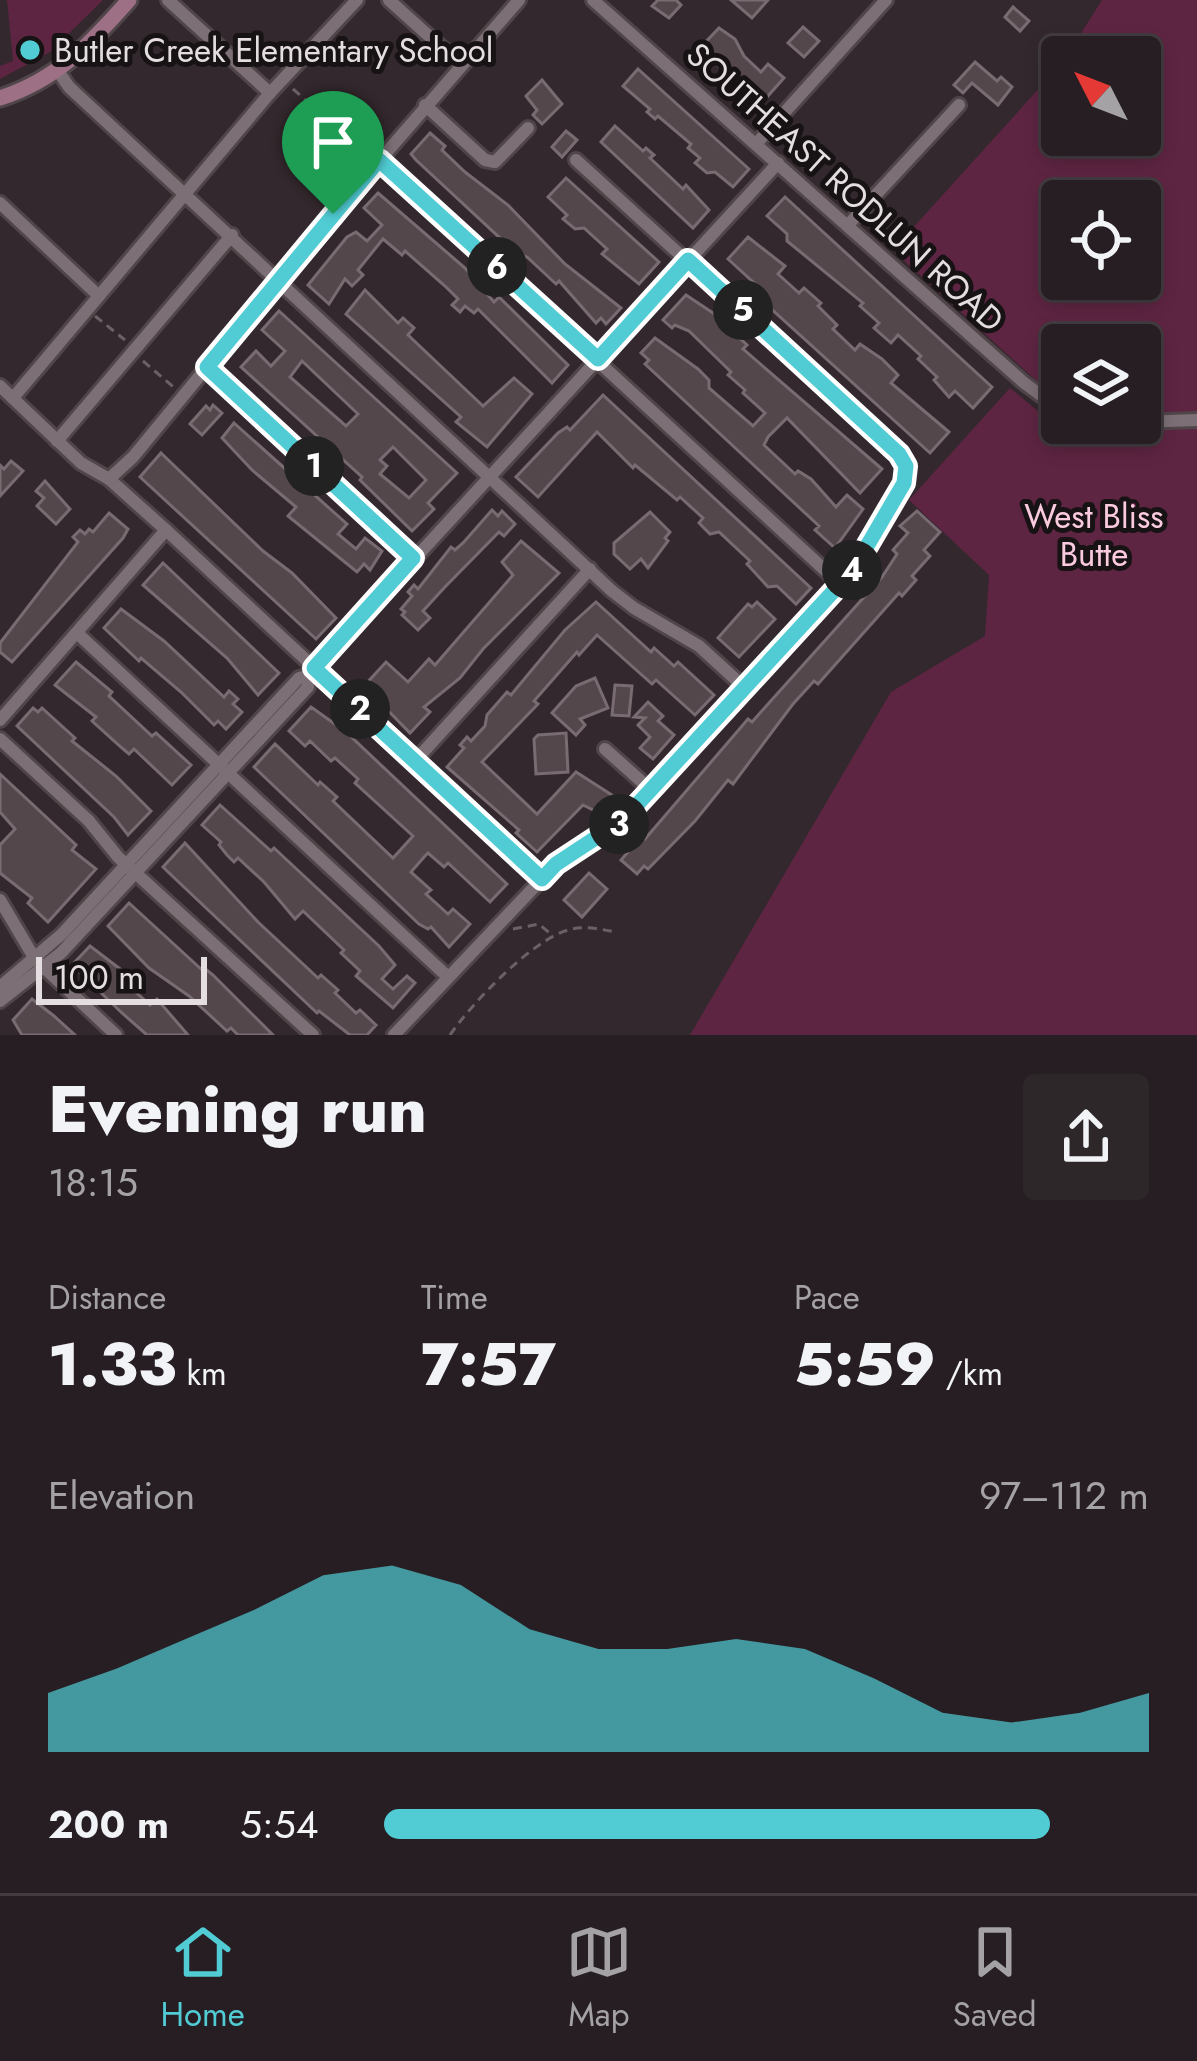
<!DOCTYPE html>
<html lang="en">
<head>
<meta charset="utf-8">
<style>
	:root { --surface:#261e22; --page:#2e272a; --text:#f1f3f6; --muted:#a4a2a5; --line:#423c40; --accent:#51ccd4 }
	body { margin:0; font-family:Jost,sans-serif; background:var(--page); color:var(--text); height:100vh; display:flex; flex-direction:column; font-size:45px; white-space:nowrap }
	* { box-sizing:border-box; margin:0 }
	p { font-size:39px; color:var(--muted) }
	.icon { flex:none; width:66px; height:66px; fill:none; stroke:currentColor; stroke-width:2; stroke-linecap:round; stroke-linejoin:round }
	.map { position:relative; height:1035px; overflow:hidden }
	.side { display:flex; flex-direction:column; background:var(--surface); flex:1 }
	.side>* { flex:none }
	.needle { width:78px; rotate:312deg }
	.tools { position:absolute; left:1041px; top:36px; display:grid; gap:24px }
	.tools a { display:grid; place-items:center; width:120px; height:120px; border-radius:12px; background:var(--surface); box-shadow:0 6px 18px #0003,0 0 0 3px var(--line); font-size:60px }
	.scale { position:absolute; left:36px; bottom:30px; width:171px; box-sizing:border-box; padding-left:12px; border:6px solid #e5dee1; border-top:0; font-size:33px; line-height:42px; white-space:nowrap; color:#e5dee1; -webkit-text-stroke:9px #171214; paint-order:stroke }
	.pin { position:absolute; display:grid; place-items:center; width:102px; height:102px; color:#fff; margin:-123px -51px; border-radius:50% 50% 50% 0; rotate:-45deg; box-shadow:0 0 12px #0007 }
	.pin .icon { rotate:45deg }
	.km { position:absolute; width:60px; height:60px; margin:-30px; border-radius:50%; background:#222; color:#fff; font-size:33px; line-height:60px; text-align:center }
	.round { display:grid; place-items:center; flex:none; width:126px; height:126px; border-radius:12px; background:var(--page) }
	.overview { display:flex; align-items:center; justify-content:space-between; height:204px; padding:0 48px }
	h1 { font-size:66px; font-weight:800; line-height:90px }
	.figures { display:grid; grid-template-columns:repeat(3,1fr); gap:18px; height:204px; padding:12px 48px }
	.figures div { display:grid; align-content:center }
	.figures b { font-size:60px; font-weight:800 }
	.figures small { font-size:33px; font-weight:400 }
	.figures p { font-size:33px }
	.chart { height:336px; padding:24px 48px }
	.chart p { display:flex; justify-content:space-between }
	.chart svg { width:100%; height:216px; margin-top:12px; fill:var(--accent); opacity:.7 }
	ul { padding:0 48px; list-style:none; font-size:39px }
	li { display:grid; grid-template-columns:192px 144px 1fr; align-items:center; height:90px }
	li i { height:30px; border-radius:15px; background:var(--accent) }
	.tabs { display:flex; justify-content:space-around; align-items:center; height:168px; border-top:3px solid var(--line); background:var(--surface); font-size:33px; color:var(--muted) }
	.tabs a { display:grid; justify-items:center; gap:6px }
	.tabs .current { color:var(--accent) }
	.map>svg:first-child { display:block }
	.green { fill:#5e2542; fill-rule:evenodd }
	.building { fill:#54474c; stroke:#786b71; stroke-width:3; fill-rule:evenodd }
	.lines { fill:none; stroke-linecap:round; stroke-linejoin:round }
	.minor-casing { stroke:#50464a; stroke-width:18 }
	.major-casing { stroke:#50464a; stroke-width:21 }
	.path { stroke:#6b6165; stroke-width:3; stroke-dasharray:9 6; stroke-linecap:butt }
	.minor { stroke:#7c6f75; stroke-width:12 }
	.major { stroke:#9e7085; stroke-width:15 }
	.route-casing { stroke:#fff; stroke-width:24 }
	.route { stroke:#51ccd4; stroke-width:15 }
	.poi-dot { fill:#51ccd4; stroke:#171214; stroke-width:4.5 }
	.labels { text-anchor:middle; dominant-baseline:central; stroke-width:10; stroke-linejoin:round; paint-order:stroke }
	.poi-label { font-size:33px; fill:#e5dee1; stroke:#171214; text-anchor:start }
	.street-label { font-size:33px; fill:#e5dee1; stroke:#171214 }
	.park-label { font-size:33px; fill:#facadf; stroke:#171214 }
</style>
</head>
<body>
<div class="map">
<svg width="1197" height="1035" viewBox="0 0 1197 1035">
	<rect width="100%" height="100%" fill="#33282d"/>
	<!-- green -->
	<g class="green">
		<path d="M7,0h96l-53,52 -50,27v-13l13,-5z"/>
		<path d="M1102,0h95v1035h-507l201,-343 94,-56 4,-61 -80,-75 101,-112 40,33 12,-17 -161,-146 18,-21 -8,-7 151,-167v72h78v-78h-74zM1062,201h78v78h-78zM1062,345h78v78h-78z"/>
	</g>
	<!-- building -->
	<g class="building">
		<path d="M658,0h18l5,5 -12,13 -17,-12z"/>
		<path d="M731,0h37l-16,18z"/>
		<path d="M1013,7l16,14 -9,10 -15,-14z"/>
		<path d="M803,27l16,14 -15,16 -16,-14z"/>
		<path d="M719,28l16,11 9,17 17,16 7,-8 16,14 -17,19 -39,-23 -29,-25z"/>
		<path d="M975,62l22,19 4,-4 11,10 -14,18 -26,-22 -9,10 -9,-8z"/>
		<path d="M638,69l111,100 -16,18 -18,-15 -8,1 -12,-10 5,-5 -12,-10 3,-4 -33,-28 -3,3 -8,-7 3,-3 -27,-23z"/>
		<path d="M542,80l20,24 -20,20 -9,-9 4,-5 -11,-14z"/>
		<path d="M615,126l28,25 3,-3 8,7 -4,3 33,31 3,-4 23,25 -16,18 -92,-86z"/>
		<path d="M566,131l11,9 -15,17 -10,-10z"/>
		<path d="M430,133l15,13 -3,4 23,22 43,33 57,59 56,44 -15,16 -5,-6 -5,5 -37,-42 -3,3 -29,-27 -11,-4 -100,-93 -5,-6z"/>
		<path d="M566,178l93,84 -20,22 -37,-30 5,-5 -23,-21 -9,1 -12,-10 4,-4 -19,-18z"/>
		<path d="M378,193l87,75 29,34 5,-5 69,68 -16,18 -74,-74 -4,4 -9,-7 -5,6 -8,-7 6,-6 -13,-13 -40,-35 -3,4 -19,-16 -25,31 5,5 -11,11 -7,-7 -16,25 -21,-19 39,-48 9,-5 11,9 15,-16 -18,-17z"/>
		<path d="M785,197l207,190 -19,21 -18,-17 -6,6 -15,-17 3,-3 -19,-18 3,-3 -23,-21 -7,8 -17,-15 5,-5 -19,-17 3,-3 -76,-62v-7l-20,-18z"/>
		<path d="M748,237l37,29 -7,8 21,19 5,-5 17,15 -3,3 19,19 -4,4 22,21 5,-6 22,15 16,16 -7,8 58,49 -19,21 -163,-148 -5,-9 3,-3 -37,-34z"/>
		<path d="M365,290l33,33 5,-5 11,10 -6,7 75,71 31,-28 18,16 -45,53 -31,-25 5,-5 -115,-103z"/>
		<path d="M686,295l27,18 34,32 -4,4 139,120 -22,24 -73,-75 -19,19 -4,8 31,29 3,-3 13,8 25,28 11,-12 16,14 -28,39 -20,-18 4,-4 -174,-162 4,-4 -8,-7 14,-15 43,31 11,11v8l44,38 12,-13 -22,-20 2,-3 -17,-15 3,-3 -42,-41 -14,-6 -3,3 -9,-8z"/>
		<path d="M279,311l178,162 -29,30 6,6 -22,22 -52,-51 2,-3 -121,-110 15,-16 15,15 14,-15 -23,-21zM302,361l56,53 -12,12 -56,-49zM393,447l33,33 -17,18 -29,-24 7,-8 -7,-6z"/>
		<path d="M603,395l208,193 -15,16 -19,-18 -9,1 -21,-23 3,-3 -31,-29 -9,2 -11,-11 4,-5 -23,-21 -3,3 -42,-35 -2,3 -36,-36 -59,65 -22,-20 42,-44 9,-6 3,3z"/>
		<path d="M213,405l9,8 -20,22 -12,-11 16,-18 4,4z"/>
		<path d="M234,423l113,101 -9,10 18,15 9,-11 17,13 -12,19 -6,-6 -7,8 -69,-56 8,-9 -44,-37 -30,-32z"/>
		<path d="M161,453l102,98 29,22 44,45 -20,21 -176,-162z"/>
		<path d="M11,461l12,10 -23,25v-31l4,4z"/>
		<path d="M45,481l25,28 -14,15 -19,-18 7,-8 -8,-7z"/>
		<path d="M492,510l6,6 4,-5 13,13 -11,12 -5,-4 -55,56 -21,23 7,7 -12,12 -16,-15 3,-3 -4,-3 11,-13 -4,-4 6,-7 4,4 33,-42 4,3 8,-7z"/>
		<path d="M917,511l23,21 -16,18 6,6 -18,20 4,4 -14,16 -3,-3 -81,91 -4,-3 -21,23 -60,80 -5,-4 -33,41 -47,48 -4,-3 -7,8 -16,-14 21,-24 3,3 103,-120 4,3 130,-145 15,-23 -4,-4 15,-17 -8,-7z"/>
		<path d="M650,512l20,20 -5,6 3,3 -20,27 -7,-9 -11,10 -16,-15v-11z"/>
		<path d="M109,513l19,16 -5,9 -111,124 -12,-10v-9l78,-101 -5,-5 7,-7 5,4 4,-5 4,3z"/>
		<path d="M521,541l38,32 -76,76 -23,29 -36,29 6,5 -20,21 -46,-47 22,-24 22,20 21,-23 6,6 78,-90 -11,-13z"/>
		<path d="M163,563l116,110 -21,22 -31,-37 -84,-73z"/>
		<path d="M596,602l55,50 3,-4 20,18 4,-4 36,33 -19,20 -39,-35 -4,4 -55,-49 -18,20 -2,-3 -43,49 4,3 -56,58 55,52 39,-42 36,23 -15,17 -14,-7 -46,47 -21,-19 3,-3 -72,-63 17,-19 -4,-3 7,-8 4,4 14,-15 2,-11 20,-23 4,3 54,-65z"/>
		<path d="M757,602l18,17 -36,38 -21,-19 30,-34 4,3z"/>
		<path d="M121,609l43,32 60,56 5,-6 9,8 -5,5 9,8 -16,17 -8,-8 -4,4 -33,-33 -40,-34 -2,3 -35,-33z"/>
		<path d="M76,662l36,30 -3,4 43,40 4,-3 35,32 -19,20 -38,-36 -5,5 -7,-6 -30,-27 4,-4 -41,-32z"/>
		<path d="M595,678l13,30 -28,11 5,6 -9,10 -24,-22 24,-27z"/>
		<path d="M615,685l17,1 -3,30 -17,-1z"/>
		<path d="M648,702l15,14 -5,5 16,14 -21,24 -13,-11 10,-11 -12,-12 7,-7 -11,-1z"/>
		<path d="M311,707l35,25 161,152 -17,18 -42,-39 -4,4 -16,-14 -3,3 -14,16 20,18 -5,4 22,20 5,-5 17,15 -21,23 -18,-20 -3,2 -9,-5 -165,-157 21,-23 43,41 2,-3 17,15 -4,4 60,57 20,-22 -58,-53 3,-4 -23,-21 -4,3 -21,-20 -5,5 -16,-15z"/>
		<path d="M33,708l5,4 4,-4 33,30 -3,3 44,35 35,35 -23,24 -14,-18 -97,-91z"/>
		<path d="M566,733l2,39 -32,2 -2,-35 4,-4z"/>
		<path d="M0,774l76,71 -4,5 24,19 -48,53 -20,-19 4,-5 -32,-25v-28l15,-16 -15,-17z"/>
		<path d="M220,805l51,46 3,-3 105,98 16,19 -13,14 11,10 14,-13 8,7 -22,25 -37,-32 4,-5 -19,-18 3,-3 -41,-39 -8,8 -31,-37 -26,-24 -4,4 -7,-7 -8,-10 2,-3 -19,-17z"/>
		<path d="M185,843l73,79 60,56 3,-3 17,15 -3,3 21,20 4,-3 16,15 -9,10h-17l-31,-24 -2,2 -150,-142 -4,-4z"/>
		<path d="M589,873l18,16 -25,28 -18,-17z"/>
		<path d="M129,903l72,66 2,-2 10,8 60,60h-35l-7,-7 -4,3 -38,-35 -40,-28 -41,-42z"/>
		<path d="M90,946l38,29 -4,4 4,6 22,20 7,-6 31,36h-41l-25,-22 -50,-48z"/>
		<path d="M32,999l22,17 21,19h-53l-9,-15z"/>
	</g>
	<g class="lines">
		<!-- minor casing -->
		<g class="minor-casing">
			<g id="minor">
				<path d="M168,0l102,93"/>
				<path d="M389,0l72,65"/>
				<path d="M593,0l430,382 39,29"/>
				<path d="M58,71l11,16 543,504 22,17 65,38 46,42"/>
				<path d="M425,105l60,55 10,2 33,-34"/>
				<path d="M756,144l130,-144"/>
				<path d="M379,160l461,424"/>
				<path d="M0,203l99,93"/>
				<path d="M848,225l111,-120"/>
				<path d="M207,367l206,191"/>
				<path d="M0,386l81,77 28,16 57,51 376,349"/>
				<path d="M13,398l257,-305 87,-93"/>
				<path d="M1140,422l57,-2"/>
				<path d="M57,441l175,-206"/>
				<path d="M109,479l24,-22 200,-243 186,-214"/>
				<path d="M77,633l371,344"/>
				<path d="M0,720l166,-190"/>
				<path d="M0,739l89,82 29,36 195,178"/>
				<path d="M605,749l46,41"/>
				<path d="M415,761l175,-192"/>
				<path d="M0,900l35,59 81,76"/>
				<path d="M0,987l62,-53 237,-256 8,-2 471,-513"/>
				<path d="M0,1001l61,-48 247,-266 -1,-11"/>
				<path d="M394,1035l162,-171 58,-35 37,-39 202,-220 52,-91 1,-13 -7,-12 -323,-294"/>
			</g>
		</g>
		<!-- major casing -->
		<g class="major-casing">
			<path id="major" d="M0,98c57,-18 91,-55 129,-98"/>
		</g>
		<!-- path -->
		<g class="path">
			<path d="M293,89l74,64"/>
			<path d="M95,316l30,24"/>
			<path d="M143,361l34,29"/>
			<path d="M513,929l26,-5 13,11"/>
			<path d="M450,1035c21,-31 82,-95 118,-105 15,-5 32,-1 47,2"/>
		</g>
		<!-- minor -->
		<use href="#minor" class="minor"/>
		<!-- major -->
		<use href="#major" class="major"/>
	</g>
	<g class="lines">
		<!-- route casing -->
		<g class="route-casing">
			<path id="route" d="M379,160l219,199 90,-99 211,194 7,12 -2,17 -51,87 -230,250 -67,44 -14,15 -228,-211 99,-110 -206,-191z"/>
		</g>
		<!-- route -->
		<use href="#route" class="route"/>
	</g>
	<!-- markers -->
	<circle class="poi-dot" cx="30" cy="50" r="12"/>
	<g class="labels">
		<!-- poi labels -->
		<g class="poi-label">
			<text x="54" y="50">Butler Creek Elementary School</text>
		</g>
		<!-- street labels -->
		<g class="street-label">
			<text transform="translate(845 187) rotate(42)">SOUTHEAST RODLUN ROAD</text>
		</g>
		<!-- park labels -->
		<g class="park-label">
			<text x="1094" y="516">West Bliss<tspan x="1094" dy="38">Butte</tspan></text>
		</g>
	</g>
</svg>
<div class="tools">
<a><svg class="needle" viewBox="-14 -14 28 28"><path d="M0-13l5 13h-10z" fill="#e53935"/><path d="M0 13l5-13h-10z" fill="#a4a2a5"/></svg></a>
<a><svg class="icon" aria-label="locate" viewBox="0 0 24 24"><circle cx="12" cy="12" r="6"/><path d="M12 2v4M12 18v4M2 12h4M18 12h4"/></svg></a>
<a><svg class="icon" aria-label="layers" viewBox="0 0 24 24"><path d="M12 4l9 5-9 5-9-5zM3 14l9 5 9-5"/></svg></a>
</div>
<div class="scale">100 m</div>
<div class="pin" style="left:333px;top:214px;background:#1e9e55"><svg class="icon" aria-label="arrive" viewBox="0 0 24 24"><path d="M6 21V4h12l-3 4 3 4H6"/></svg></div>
<b class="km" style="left:314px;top:466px">1</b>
<b class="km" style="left:360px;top:709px">2</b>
<b class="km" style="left:619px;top:824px">3</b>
<b class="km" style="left:852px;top:570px">4</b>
<b class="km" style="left:743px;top:310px">5</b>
<b class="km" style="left:497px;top:267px">6</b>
</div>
<section class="side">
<div class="overview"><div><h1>Evening run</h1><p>18:15</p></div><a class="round"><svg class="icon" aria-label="share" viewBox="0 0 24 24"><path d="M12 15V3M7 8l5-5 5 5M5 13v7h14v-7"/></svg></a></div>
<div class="figures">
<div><p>Distance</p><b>1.33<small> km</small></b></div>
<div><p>Time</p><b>7:57</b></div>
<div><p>Pace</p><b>5:59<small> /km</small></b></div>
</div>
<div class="chart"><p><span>Elevation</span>97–112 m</p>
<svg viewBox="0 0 160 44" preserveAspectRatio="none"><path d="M0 44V32L10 27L20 21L30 15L40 8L50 6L60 10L70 19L80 23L90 23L100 21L110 23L120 29L130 36L140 38L150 36L160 32V44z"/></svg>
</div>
<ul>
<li><b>200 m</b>5:54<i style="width:87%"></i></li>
</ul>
</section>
<nav class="tabs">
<a class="current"><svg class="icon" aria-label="home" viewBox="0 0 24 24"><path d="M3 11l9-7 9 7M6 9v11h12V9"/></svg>Home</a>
<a><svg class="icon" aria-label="map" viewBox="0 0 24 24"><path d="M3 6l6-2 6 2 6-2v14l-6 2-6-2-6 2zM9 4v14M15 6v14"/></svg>Map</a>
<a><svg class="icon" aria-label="saved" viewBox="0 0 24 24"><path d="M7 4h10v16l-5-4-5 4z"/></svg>Saved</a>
</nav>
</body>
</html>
